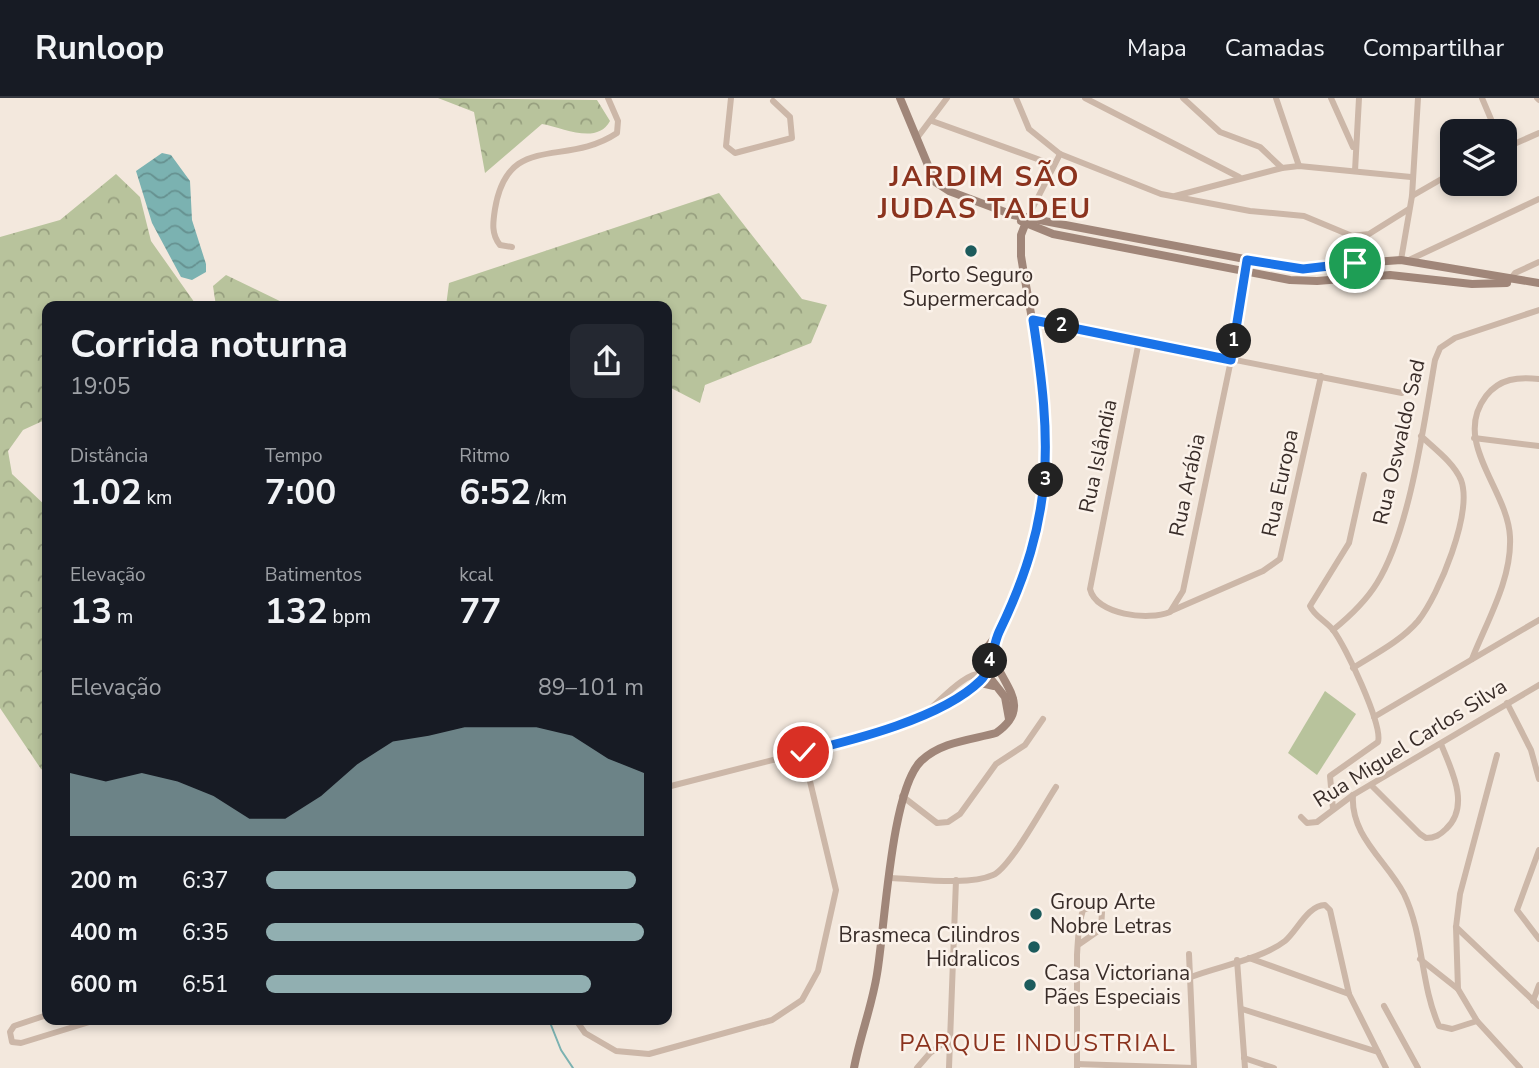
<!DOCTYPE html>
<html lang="pt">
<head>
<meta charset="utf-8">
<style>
	:root { --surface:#171b24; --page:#242831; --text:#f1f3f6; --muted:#9ea1a6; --line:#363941; --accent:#91afb1 }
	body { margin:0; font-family:"Nunito Sans",sans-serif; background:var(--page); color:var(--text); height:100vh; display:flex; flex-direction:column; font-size:26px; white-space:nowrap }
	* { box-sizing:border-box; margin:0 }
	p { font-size:23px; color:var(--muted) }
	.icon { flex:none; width:38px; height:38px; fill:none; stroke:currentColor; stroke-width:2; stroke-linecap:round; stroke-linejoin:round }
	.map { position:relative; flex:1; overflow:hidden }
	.sheet { position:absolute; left:42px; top:203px; width:630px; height:724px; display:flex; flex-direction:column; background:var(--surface); border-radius:14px; box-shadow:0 4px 10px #0003 }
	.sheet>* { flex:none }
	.tools { position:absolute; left:1440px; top:21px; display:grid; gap:14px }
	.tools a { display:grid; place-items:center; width:77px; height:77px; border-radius:14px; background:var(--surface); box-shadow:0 4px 10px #0003; font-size:35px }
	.pin { position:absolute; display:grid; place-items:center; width:60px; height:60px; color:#fff; margin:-30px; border:4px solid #fff; border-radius:50%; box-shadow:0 2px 7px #0007 }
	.km { position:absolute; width:35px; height:35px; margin:-18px; border-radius:50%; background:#222; color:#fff; font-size:19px; line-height:35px; text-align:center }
	.round { display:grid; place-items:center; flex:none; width:74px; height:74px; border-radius:14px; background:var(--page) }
	.overview { display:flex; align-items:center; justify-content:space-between; height:119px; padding:0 28px }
	h1 { font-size:38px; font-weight:700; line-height:52px }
	.figures { display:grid; grid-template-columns:repeat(3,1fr); gap:10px; height:119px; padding:7px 28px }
	.figures div { display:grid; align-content:center }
	.figures b { font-size:35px; font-weight:700 }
	.figures small { font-size:19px; font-weight:400 }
	.figures p { font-size:19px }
	.chart { height:196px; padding:14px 28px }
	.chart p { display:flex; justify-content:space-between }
	.chart svg { width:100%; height:126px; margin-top:7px; fill:var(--accent); opacity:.7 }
	ul { padding:0 28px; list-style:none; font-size:23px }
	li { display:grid; grid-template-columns:112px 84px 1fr; align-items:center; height:52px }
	li i { height:18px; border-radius:9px; background:var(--accent) }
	header { display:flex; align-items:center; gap:42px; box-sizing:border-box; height:98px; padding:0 35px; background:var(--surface); border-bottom:2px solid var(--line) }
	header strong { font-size:33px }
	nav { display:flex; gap:38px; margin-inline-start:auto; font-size:24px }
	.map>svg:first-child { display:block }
	.forest { fill:url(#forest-crowns) }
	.park { fill:#b8c39c }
	.water { fill:url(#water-waves) }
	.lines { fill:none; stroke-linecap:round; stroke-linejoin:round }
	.stream { stroke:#7bb2b1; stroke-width:2 }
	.street { stroke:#ccb7a8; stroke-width:6 }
	.secondary { stroke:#a08679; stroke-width:8 }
	.route-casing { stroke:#fff; stroke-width:14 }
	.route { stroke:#1a73e8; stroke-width:9 }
	.poi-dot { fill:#1c5b5c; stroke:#fbf2ea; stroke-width:2.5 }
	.labels { text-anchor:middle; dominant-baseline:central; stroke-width:5; stroke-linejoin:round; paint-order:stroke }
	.poi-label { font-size:21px; fill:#392d29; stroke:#fbf2ea; text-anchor:start }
	.street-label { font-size:21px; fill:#392d29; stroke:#fbf2ea }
	.quarter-label { font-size:24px; letter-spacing:2px; fill:#8b331e; stroke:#fbf2ea }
	.district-label { font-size:28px; font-weight:bold; letter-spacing:2px; fill:#8b331e; stroke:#fbf2ea }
</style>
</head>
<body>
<header>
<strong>Runloop</strong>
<nav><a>Mapa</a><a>Camadas</a><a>Compartilhar</a></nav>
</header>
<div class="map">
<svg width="1539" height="970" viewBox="0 0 1539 970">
	<defs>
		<pattern id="forest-crowns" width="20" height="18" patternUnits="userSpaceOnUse" patternTransform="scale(1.75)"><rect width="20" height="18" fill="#b8c39c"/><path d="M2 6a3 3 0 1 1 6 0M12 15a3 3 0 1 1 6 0" fill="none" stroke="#979f7f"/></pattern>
		<pattern id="water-waves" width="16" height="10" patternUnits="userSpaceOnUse" patternTransform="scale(1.75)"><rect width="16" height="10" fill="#7bb2b1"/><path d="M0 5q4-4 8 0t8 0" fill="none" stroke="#669190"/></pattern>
	</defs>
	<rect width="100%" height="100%" fill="#f3e8dd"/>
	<!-- forest -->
	<g class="forest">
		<path d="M438,0l159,2 13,21c-13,24 -46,7 -68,3l-57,49 -11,-61z"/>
		<path d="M116,76l24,23 11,44 46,65h-150v113l-24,11 -15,21 4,23 35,33v265l-6,-3 -41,-61v-471l60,-17z"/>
		<path d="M719,95l83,106 25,6 -16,38 -106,42 -5,18 -29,-15 -4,2v-84h-221l3,-23z"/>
		<path d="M226,177l64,31h-74l-3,-20z"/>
	</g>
	<!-- park -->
	<path class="park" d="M1325,593l31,23 -39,61 -29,-22z"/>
	<!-- water -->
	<path class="water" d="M162,55l9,2 19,26 2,39 14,44v8l-14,8 -11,-3 -29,-54 -16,-52z"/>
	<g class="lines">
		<!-- stream -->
		<path class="stream" d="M549,922l12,30 12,18"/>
		<!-- street -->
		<g class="street">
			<path d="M731,0l-5,48 9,7 57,-15 -2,-21 -17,-16"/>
			<path d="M1016,0l13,31 31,25 101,40 89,17 54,5 48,20 17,-2 40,-25"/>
			<path d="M1085,0l154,79"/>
			<path d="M1183,0l37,34 40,15 22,21 17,-2 112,11"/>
			<path d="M1276,0l23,68"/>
			<path d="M1331,0l22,49"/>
			<path d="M1482,0l14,33"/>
			<path d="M1537,0l2,2"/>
			<path d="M932,23l122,44"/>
			<path d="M917,40l30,-40"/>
			<path d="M1505,50l34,-15"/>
			<path d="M1355,73l4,-73"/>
			<path d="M1175,98l107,-28"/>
			<path d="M1412,98l40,-23"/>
			<path d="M1028,119l32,-63"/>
			<path d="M512,149l-12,-2c-9,-11 -7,-23 -5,-36 13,-78 70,-41 122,-76l1,-12 -10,-23"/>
			<path d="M1401,162l11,-64 6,-98"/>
			<path d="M1409,162l130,-61"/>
			<path d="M1509,183l6,-8 24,-11"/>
			<path d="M1033,222l369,73"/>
			<path d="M1139,243l-49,248c6,26 59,32 80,23l13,-21 48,-231 16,-100"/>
			<path d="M1474,340l65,8"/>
			<path d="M1171,513l92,-40 17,-12 41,-183"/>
			<path d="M1333,532c16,-13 33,-29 44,-47 33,-53 47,-160 58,-223l5,-12 15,-10 84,-28"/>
			<path d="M1472,561c15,-38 40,-80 38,-122 -2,-48 -59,-95 -24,-141 14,-18 32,-19 53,-17"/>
			<path d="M1353,570c22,-14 48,-27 65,-47 21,-26 55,-109 43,-141 -7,-17 -26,-31 -40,-44"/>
			<path d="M1507,605l24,47 8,29"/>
			<path d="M930,611c13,-11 37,-39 55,-35"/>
			<path d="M1374,619l165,-97"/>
			<path d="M1497,657l-37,139 -4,33 2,62 19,32 43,47"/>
			<path d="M1371,687l49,49 6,4c9,0 14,-3 20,-9 25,-23 5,-60 -5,-85"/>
			<path d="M667,689l188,-48 66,-22 54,-32"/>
			<path d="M1353,697c-3,41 34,66 51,99 20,41 16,90 35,132l13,3 25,-8"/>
			<path d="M902,698l35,27 11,-1 12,-8 36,-50 29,-19 18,-26"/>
			<path d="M1333,711l-3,-33 48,-34c5,-17 -33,-97 -45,-112 -7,-9 -19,-14 -23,-24l39,-63 15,-68"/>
			<path d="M1301,719l6,6 10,-1 36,-27 186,-110"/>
			<path d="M1539,752l-22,60 22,29"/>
			<path d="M891,780c27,1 78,8 102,-3 17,-7 51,-70 63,-88"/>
			<path d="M1456,829l83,79"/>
			<path d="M1189,856l5,114"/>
			<path d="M1249,860l100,36"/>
			<path d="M1420,861l38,30"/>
			<path d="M1237,862l8,108"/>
			<path d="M1191,879c28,-11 71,-18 94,-36 12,-10 23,-36 40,-36l5,5 19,84 37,74"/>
			<path d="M1533,903l6,-16"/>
			<path d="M1384,908l34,62"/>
			<path d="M1242,911l136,43"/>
			<path d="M47,917l-33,11 -4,6 2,10 9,1 75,-23"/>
			<path d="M576,922l9,13 31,18 33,3 123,-34 30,-20 16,-29 18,-81 -33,-138"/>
			<path d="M1244,960l30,10"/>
			<path d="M1077,966l117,4"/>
			<path d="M917,970l13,-15 20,-15"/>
			<path d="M949,970l7,-188"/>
			<path d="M1077,970v-113c1,-15 1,-31 6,-45l9,-3 10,5 -1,17 -23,16"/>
		</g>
		<!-- secondary -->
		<g class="secondary">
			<path d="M900,0l35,84 14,9 64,24 279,53 109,-8 138,23"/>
			<path d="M1021,123l32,13 237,46 27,1 73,-6 82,9 35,-1"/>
			<path d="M996,538l-10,13 -3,20 22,28 4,22"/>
			<path d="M974,588l7,-3 13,3"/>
			<path d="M854,970c6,-32 18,-62 23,-94 8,-47 14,-184 44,-213 20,-19 49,-21 75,-28 45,-31 -9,-57 -2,-89 4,-14 13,-26 19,-38 13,-27 19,-58 26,-87 20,-88 -4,-175 -18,-263v-21l7,-18"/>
		</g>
	</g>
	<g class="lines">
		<!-- route casing -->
		<g class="route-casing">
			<path id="route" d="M803,654c51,-12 139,-34 177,-71 13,-12 12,-34 19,-49 56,-115 53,-189 34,-312l198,40 16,-100 56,9 52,-6"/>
		</g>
		<!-- route -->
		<use href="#route" class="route"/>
	</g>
	<!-- markers -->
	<g class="poi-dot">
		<circle cx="971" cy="153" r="7"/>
		<circle cx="1036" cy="816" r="7"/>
		<circle cx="1034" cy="849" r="7"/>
		<circle cx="1030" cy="887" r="7"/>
	</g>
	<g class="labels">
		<!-- poi labels -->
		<g class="poi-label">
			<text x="971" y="177" text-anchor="middle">Porto Seguro<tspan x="971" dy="24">Supermercado</tspan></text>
			<text x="1050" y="804">Group Arte<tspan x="1050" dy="24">Nobre Letras</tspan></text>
			<text x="1020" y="837" text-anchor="end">Brasmeca Cilindros<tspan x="1020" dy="24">Hidralicos</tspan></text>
			<text x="1044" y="875">Casa Victoriana<tspan x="1044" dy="24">Pães Especiais</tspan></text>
		</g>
		<!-- street labels -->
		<g class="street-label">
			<text transform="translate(1399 344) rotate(-77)">Rua Oswaldo Sad</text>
			<text transform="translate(1098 358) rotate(-78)">Rua Islândia</text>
			<text transform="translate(1280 385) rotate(-78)">Rua Europa</text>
			<text transform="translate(1187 387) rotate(-78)">Rua Arábia</text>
			<text transform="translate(1410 645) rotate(-32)">Rua Miguel Carlos Silva</text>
		</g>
		<!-- quarter labels -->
		<g class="quarter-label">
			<text x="1038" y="945">PARQUE INDUSTRIAL</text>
		</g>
		<!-- district labels -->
		<g class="district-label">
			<text x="985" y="79">JARDIM SÃO<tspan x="985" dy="32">JUDAS TADEU</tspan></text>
		</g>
	</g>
</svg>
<div class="tools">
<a><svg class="icon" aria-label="layers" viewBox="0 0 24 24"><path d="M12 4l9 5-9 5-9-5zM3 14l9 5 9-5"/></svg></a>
</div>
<div class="pin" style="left:1355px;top:165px;background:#1e9e55"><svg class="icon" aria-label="arrive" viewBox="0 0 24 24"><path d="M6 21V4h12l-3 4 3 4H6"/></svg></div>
<div class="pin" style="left:803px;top:654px;background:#d93025"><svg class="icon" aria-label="check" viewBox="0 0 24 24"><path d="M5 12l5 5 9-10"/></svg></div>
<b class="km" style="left:1234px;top:243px">1</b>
<b class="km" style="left:1062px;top:228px">2</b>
<b class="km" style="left:1046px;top:382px">3</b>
<b class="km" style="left:990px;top:563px">4</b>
<section class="sheet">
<div class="overview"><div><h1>Corrida noturna</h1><p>19:05</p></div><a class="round"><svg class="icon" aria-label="share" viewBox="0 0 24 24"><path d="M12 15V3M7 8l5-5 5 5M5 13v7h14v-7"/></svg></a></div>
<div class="figures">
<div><p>Distância</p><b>1.02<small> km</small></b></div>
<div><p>Tempo</p><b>7:00</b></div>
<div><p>Ritmo</p><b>6:52<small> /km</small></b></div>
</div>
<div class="figures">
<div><p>Elevação</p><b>13<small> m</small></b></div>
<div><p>Batimentos</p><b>132<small> bpm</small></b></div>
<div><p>kcal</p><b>77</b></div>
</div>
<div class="chart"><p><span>Elevação</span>89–101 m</p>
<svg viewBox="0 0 160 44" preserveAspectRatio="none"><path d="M0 44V22L10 25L20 22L30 25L40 30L50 38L60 38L70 30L80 19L90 11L100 9L110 6L120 6L130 6L140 9L150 17L160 22V44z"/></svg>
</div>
<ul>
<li><b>200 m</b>6:37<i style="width:98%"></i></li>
<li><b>400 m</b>6:35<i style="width:100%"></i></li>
<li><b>600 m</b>6:51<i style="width:86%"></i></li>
</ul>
</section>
</div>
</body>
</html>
